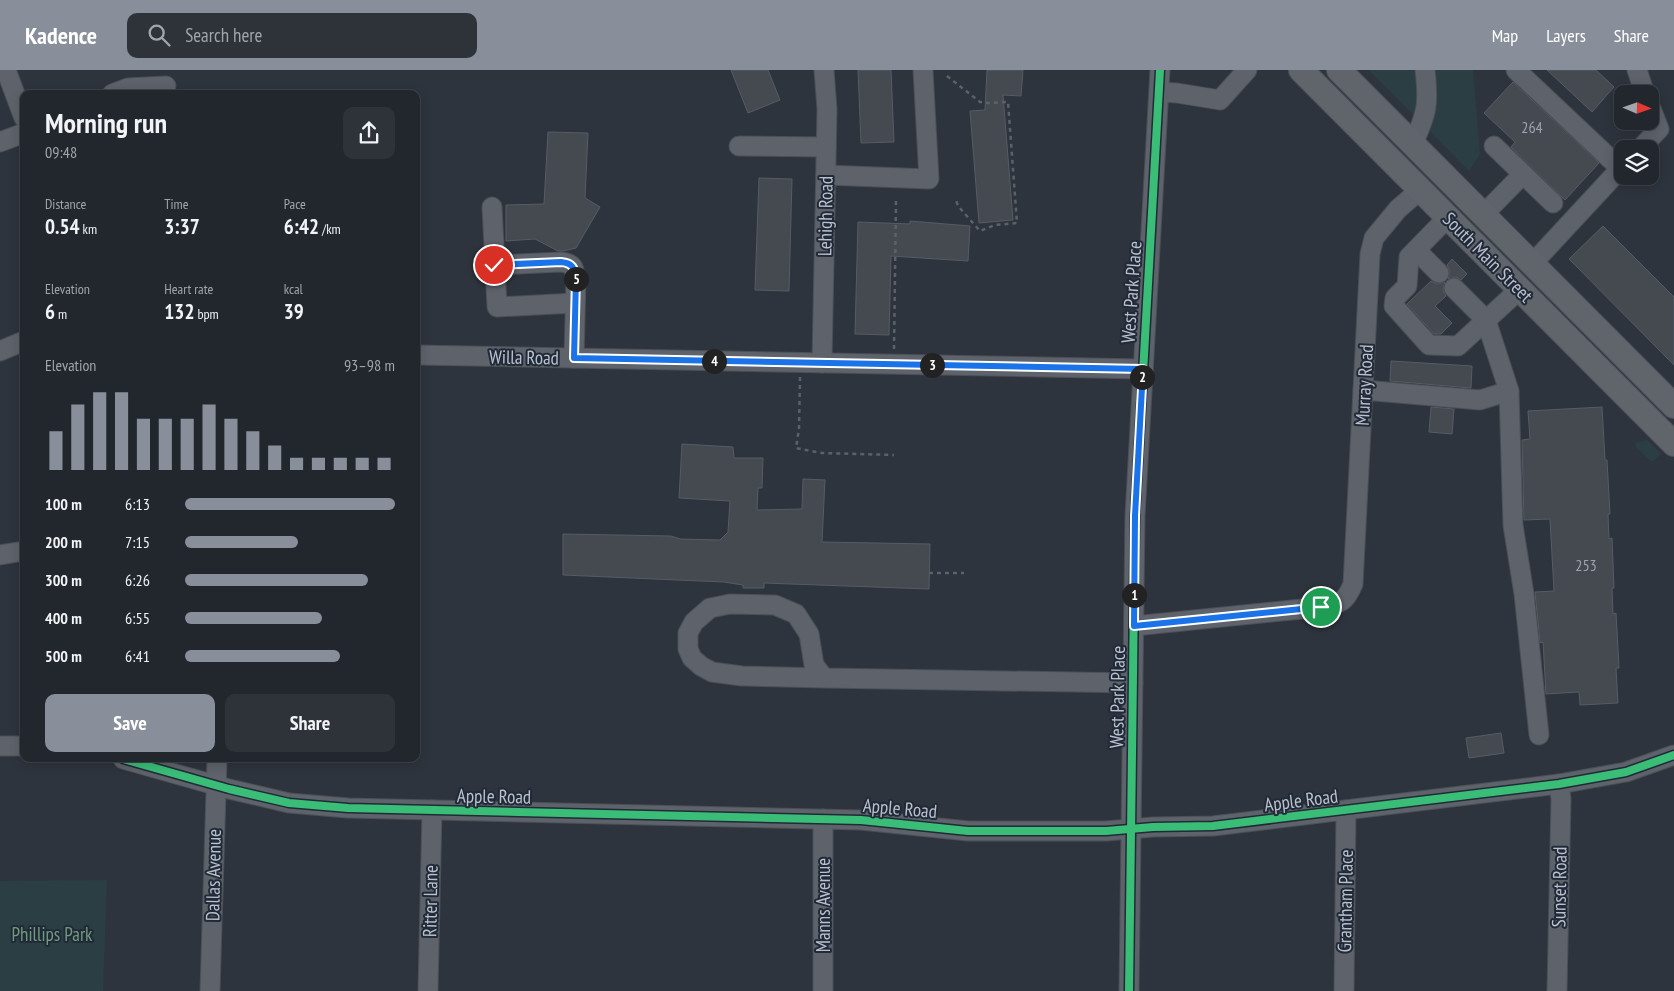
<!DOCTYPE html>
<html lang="en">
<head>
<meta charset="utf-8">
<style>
	:root { --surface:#22272e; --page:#2e333a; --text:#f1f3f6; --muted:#a2a5aa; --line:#3f444a; --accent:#898f9a }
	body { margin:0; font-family:"PT Sans Narrow",sans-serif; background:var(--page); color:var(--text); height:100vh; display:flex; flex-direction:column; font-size:19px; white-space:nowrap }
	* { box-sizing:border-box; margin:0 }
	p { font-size:16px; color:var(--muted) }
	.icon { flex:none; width:28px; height:28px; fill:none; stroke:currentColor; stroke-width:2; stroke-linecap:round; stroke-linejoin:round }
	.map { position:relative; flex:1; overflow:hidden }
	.sheet { position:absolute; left:20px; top:20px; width:400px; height:672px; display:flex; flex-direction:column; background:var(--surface); border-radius:10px; box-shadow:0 2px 12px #0003,0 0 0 1px var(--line) }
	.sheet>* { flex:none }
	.needle { width:32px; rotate:92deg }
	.buttons { position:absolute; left:1614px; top:15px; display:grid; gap:10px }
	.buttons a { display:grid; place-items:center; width:45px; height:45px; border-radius:10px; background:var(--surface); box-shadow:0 2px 12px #0003,0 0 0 1px var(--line); font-size:25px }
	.pin { position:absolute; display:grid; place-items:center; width:42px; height:42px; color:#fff; margin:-21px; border:2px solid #fff; border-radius:50%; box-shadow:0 1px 5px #0007 }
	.km { position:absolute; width:25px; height:25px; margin:-12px; border-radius:50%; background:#222; color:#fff; font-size:14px; line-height:25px; text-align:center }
	.round { display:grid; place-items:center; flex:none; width:52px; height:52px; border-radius:10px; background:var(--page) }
	.overview { display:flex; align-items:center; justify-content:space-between; height:85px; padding:0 25px }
	h1 { font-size:28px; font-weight:800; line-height:38px }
	.figures { display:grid; grid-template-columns:repeat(3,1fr); gap:8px; height:85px; padding:5px 25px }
	.figures div { display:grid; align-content:center }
	.figures b { font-size:21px; font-weight:800 }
	.figures small { font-size:14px; font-weight:400 }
	.figures p { font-size:14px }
	.chart { height:140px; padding:10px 25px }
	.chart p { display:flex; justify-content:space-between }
	.chart svg { width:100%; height:90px; margin-top:5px; stroke:var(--accent); stroke-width:6 }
	.primary-button { display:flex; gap:10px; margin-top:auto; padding:10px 25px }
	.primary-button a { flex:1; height:58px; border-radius:10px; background:var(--accent); color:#fff; font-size:20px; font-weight:800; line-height:58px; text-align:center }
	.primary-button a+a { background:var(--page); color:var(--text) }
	ul { padding:0 25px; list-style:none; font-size:16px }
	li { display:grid; grid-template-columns:80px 60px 1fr; align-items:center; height:38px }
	li i { height:12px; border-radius:6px; background:var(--accent) }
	header { display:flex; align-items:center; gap:30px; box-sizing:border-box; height:70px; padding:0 25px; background:var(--accent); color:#fff }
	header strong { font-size:24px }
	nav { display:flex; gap:28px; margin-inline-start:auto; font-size:18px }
	.search { width:350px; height:45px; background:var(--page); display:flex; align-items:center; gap:12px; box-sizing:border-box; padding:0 18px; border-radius:10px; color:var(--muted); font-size:19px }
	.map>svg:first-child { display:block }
	.green { fill:#2b3e43 }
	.building { fill:#454a51; stroke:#575c64 }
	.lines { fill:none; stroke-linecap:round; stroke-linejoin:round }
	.minor-casing { stroke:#4b4f55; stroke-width:21 }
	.major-casing { stroke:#4c5159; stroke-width:26 }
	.path { stroke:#5c6167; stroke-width:2.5; stroke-dasharray:4 4; stroke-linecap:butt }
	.minor { stroke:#5e626a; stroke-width:19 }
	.major { stroke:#60656c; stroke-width:24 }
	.cycleway-casing { stroke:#212a38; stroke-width:11 }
	.cycleway { stroke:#3abd76; stroke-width:8 }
	.route-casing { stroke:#fff; stroke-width:10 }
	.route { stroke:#1a73e8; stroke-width:6 }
	.labels { text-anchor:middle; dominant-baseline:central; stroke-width:4; stroke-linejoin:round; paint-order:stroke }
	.number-label { font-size:16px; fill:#9da2ad }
	.street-label { font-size:19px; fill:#bac0cc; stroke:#212a38 }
	.park-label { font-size:19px; fill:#719c7c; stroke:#212a38 }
</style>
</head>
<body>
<header>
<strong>Kadence</strong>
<div class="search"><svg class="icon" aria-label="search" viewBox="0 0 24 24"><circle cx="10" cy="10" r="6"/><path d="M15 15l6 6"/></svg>Search here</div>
<nav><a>Map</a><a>Layers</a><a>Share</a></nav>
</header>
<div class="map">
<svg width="1674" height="921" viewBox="0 0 1674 921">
	<rect width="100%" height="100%" fill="#2e343d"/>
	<!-- green -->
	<g class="green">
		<path d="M1369,0h104l7,84 -11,17z"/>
		<path d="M1647,370l14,14 -9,8 -16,-15 -1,-4z"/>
		<path d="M107,810l-4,111h-103v-110z"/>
	</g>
	<!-- building -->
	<g class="building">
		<path d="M731,0h37l12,30 -32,13z"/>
		<path d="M858,0h33l3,72 -33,1z"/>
		<path d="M987,0h36l-2,26 -18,-1 10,125 -34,3 -9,-112 15,-1z"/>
		<path d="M1547,0h49l18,17 -22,25z"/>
		<path d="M1513,12l86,81 -34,37 -54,-53 4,-5 -31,-29z"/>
		<path d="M548,62l40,1 -3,65 15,9 -24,41 -13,3h-5l-23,-12 -29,2v-36l38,-1z"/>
		<path d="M759,108l33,1 -3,112 -34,-1z"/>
		<path d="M910,151l60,5 -2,35 -77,-5 -2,79 -34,-1 3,-112 52,2z"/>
		<path d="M1603,156l71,71v68l-105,-106z"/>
		<path d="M1452,189l15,15 -6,6 -5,-3 -8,2 2,-8 -3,-6z"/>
		<path d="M1431,211l6,3 8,-2 -2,8 3,6 -11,10 17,17 -11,11h-7l-27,-30z"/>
		<path d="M1391,291l81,5 -1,22 -81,-7z"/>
		<path d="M1431,337l23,2 -2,25 -23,-2z"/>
		<path d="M1602,337l3,53h2l3,54h-2l1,25 3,-1 2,50h-2l1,26 3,-1 3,55h-3l2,35 -38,2 -1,-13 -33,2 -3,-52 -3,1 -5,-51 19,-1 -4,-72 -26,1 -2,-80 8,-1 -2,-28z"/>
		<path d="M682,374l51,3 1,11h29l-1,30h-4l-1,22 45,-1 1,-30 22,1 -3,62 108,2 -1,45 -165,-6v5h-21v-3l-19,-3 -161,-7v-41l108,2 9,3 40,1 8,-8 2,-31 -51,-3z"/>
		<path d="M1501,663l3,20 -35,5 -3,-20z"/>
	</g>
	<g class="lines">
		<!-- minor casing -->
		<g class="minor-casing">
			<g id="minor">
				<path d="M6,0l18,48"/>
				<path d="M1516,0l105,99"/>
				<path d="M1637,0l8,24"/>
				<path d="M1160,22l17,1 43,7 27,-30"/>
				<path d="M112,24l16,-6 38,-2"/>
				<path d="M0,72l24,-9"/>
				<path d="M1413,74c14,-31 16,-40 12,-74"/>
				<path d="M739,76l87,1"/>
				<path d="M1494,76l59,57"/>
				<path d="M1640,79l19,-20 -9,-23"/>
				<path d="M826,105l103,4 -6,-109"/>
				<path d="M492,137l3,58 66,-3c12,1 13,6 15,16l-2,80"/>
				<path d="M1483,145l40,-41"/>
				<path d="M1448,147l-39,40 -2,29 -12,12 -1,8 35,39 29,1 62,-57"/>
				<path d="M1416,180l23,23"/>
				<path d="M1532,194l90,-97"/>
				<path d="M495,195l2,42 78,-4"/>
				<path d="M1454,218l32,32 23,71 4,134 11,69 15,141"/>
				<path d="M0,281l24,-10"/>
				<path d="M416,285l727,14"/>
				<path d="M822,293l5,-254 -3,-39"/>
				<path d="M1363,320l117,10 29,-9"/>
				<path d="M0,485l24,-4"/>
				<path d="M1134,556l187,-19c20,-4 24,-4 32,-23l17,-330 4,-16 24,-29 23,-20"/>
				<path d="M824,608l-10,-13 -5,-31 -13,-20 -21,-9 -45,-1 -20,4 -16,14 -6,11v16l4,9 9,8 11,6 30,4 82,2 309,5"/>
				<path d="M0,676h24"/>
				<path d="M123,689l106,30 60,14 59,5 513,12 107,11h138l47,-4 60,-1 346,-42 67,-12 48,-17"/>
				<path d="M823,749v172"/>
				<path d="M210,921l7,-232"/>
				<path d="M428,921l4,-181"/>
				<path d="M1129,921l6,-475 25,-446"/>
				<path d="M1344,921l2,-181"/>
				<path d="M1557,921l4,-192 -2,-15"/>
			</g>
		</g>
		<!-- major casing -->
		<g class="major-casing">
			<g id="major">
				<path d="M1301,0l373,374"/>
				<path d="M1339,0l335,336"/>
			</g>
		</g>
		<!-- path -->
		<g class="path">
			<path d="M947,6l33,26 8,1 20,-1 9,121 -22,2 -15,6 -22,-25 -2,-6"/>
			<path d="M894,279l2,-148"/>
			<path d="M800,307l-1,52 -3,19 26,5 72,2"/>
			<path d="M929,503h35"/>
		</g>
		<!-- minor -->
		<use href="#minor" class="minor"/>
		<!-- major -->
		<use href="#major" class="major"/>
		<!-- cycleway casing -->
		<g class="cycleway-casing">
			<g id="cycleway">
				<path d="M123,689l106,30 60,14 59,5 513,12 107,11h138l47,-4 60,-1 346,-42 67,-12 48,-17"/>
				<path d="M1129,921l6,-475 25,-446"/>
			</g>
		</g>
		<!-- cycleway -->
		<use href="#cycleway" class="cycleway"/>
	</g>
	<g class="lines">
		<!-- route casing -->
		<g class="route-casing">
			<path id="route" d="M494,195l67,-3c12,1 13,6 15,16l-2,80 569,11 -8,147 -1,110 187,-19"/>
		</g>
		<!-- route -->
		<use href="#route" class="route"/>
	</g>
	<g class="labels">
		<!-- number labels -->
		<g class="number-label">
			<text x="1532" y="57">264</text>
			<text x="1586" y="495">253</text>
		</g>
		<!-- street labels -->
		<g class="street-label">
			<text transform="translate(825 146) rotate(-89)">Lehigh Road</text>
			<text transform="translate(1488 187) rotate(45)">South Main Street</text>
			<text transform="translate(1131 222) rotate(-86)">West Park Place</text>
			<text transform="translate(524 287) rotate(1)">Willa Road</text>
			<text transform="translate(1364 315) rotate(-87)">Murray Road</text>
			<text transform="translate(1117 627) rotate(-89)">West Park Place</text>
			<text transform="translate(494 726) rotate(1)">Apple Road</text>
			<text transform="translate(1301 730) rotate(-7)">Apple Road</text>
			<text transform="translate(900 738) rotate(5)">Apple Road</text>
			<text transform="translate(213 805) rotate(-89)">Dallas Avenue</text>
			<text transform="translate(1559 817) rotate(-89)">Sunset Road</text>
			<text transform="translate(430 831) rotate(-89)">Ritter Lane</text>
			<text transform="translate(1345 831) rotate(-89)">Grantham Place</text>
			<text transform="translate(823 835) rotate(-90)">Manns Avenue</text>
		</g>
		<!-- park labels -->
		<g class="park-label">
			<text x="52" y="864">Phillips Park</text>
		</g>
	</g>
</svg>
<div class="buttons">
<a><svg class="needle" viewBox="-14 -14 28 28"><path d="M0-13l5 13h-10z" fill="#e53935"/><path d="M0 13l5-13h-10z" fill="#a2a5aa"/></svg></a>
<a><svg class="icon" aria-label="layers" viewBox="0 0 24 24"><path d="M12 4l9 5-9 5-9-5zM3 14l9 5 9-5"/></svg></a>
</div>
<div class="pin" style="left:1321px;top:537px;background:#1e9e55"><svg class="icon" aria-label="arrive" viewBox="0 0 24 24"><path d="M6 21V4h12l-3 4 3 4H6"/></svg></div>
<div class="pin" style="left:494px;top:195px;background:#d93025"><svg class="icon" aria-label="check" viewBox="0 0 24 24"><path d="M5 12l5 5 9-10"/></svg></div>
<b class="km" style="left:1134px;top:525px">1</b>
<b class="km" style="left:1142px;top:307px">2</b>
<b class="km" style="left:932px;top:295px">3</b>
<b class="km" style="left:714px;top:291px">4</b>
<b class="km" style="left:576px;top:209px">5</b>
<section class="sheet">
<div class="overview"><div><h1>Morning run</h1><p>09:48</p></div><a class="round"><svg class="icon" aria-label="share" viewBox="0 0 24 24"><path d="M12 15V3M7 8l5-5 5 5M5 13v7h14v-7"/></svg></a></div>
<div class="figures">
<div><p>Distance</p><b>0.54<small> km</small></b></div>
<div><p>Time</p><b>3:37</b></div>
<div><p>Pace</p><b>6:42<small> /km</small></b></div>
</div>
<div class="figures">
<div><p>Elevation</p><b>6<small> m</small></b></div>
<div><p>Heart rate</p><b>132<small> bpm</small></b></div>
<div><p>kcal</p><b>39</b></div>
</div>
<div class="chart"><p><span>Elevation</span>93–98 m</p>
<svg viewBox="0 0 160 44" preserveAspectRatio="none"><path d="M5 44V25M15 44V12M25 44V6M35 44V6M45 44V19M55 44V19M65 44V19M75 44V12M85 44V19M95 44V25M105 44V32M115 44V38M125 44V38M135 44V38M145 44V38M155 44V38"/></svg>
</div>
<ul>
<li><b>100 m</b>6:13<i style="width:100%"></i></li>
<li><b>200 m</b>7:15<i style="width:54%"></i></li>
<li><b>300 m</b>6:26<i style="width:87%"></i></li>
<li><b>400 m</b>6:55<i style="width:65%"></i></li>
<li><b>500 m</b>6:41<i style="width:74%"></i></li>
</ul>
<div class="primary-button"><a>Save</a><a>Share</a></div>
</section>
</div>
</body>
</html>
